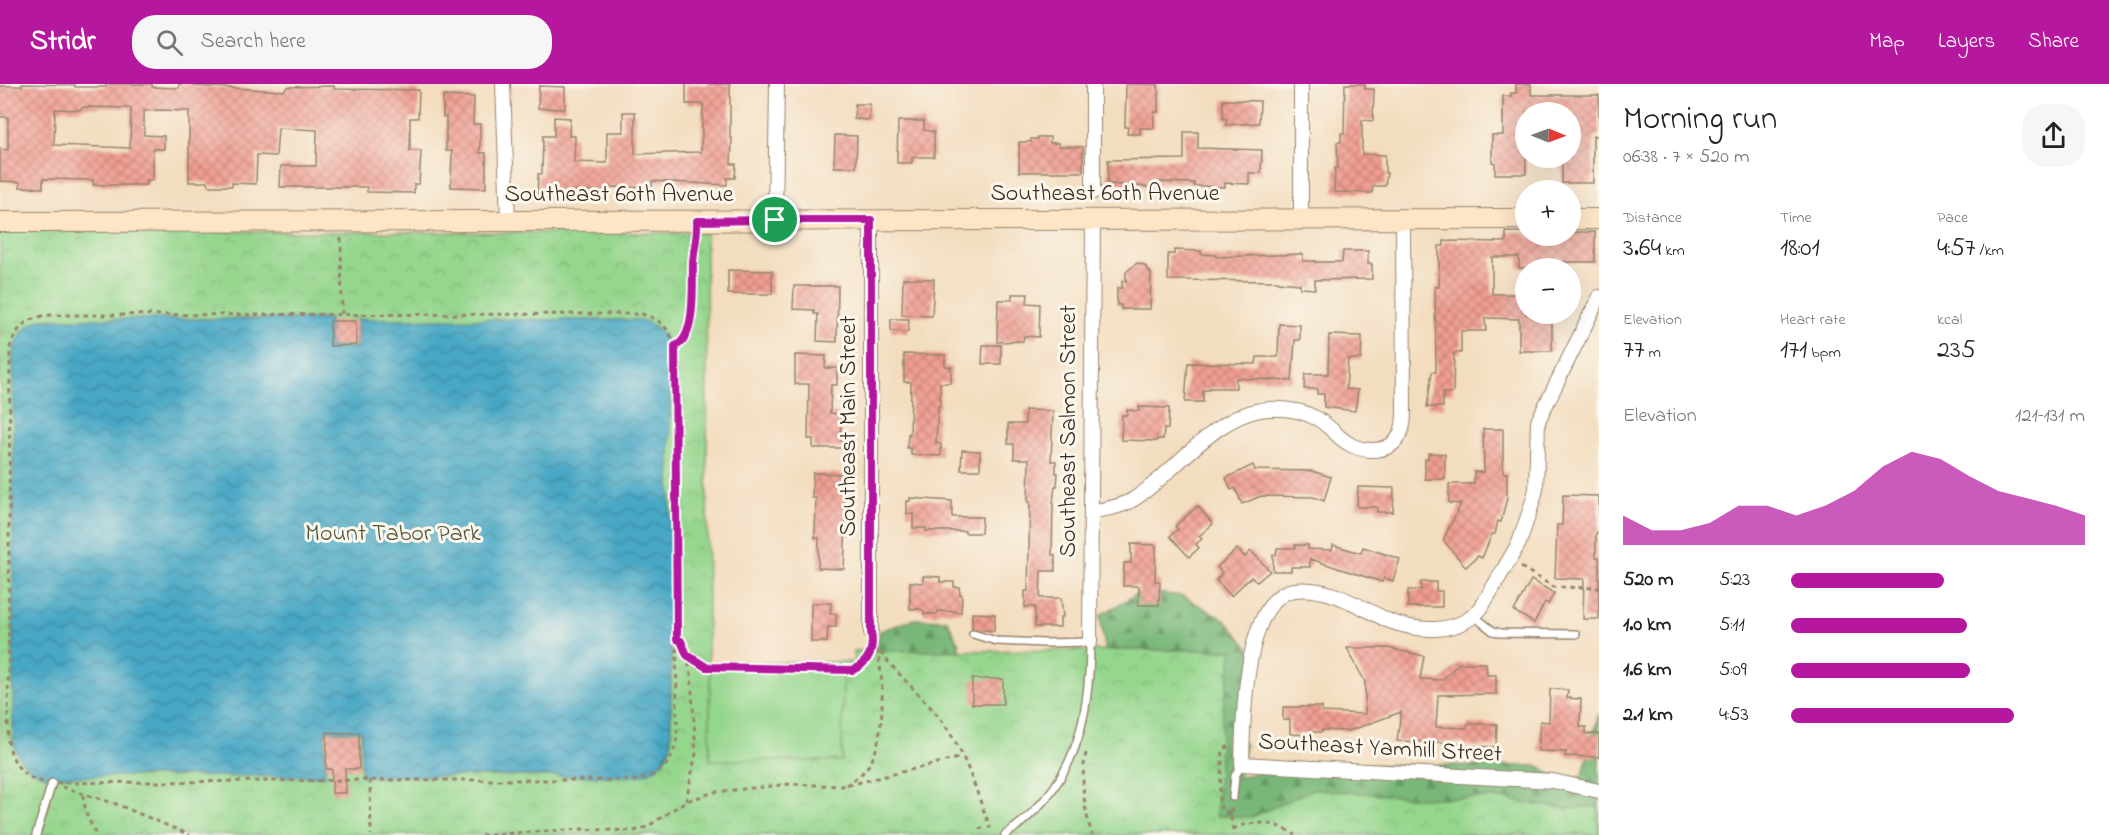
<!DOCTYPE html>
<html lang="en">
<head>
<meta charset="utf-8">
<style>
	:root { --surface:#fff; --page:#f6f6f6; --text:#222; --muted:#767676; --accent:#b5179e }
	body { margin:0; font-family:"Indie Flower",sans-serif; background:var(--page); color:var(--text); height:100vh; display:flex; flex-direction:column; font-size:22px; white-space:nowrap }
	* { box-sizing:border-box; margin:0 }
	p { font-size:20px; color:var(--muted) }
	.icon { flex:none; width:33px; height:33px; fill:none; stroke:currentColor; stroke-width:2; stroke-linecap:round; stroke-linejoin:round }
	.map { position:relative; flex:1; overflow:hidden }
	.details { display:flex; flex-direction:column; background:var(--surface); width:510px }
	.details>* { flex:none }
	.needle { width:39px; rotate:91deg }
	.buttons { position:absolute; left:1515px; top:18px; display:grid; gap:12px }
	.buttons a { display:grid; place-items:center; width:66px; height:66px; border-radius:50%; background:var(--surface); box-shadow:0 6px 24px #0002; font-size:30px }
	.pin { position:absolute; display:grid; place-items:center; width:51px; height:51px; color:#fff; margin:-26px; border:3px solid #fff; border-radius:50%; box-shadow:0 2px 6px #0007 }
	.round { display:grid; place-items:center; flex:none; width:63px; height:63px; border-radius:24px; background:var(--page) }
	.head { display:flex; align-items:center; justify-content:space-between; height:102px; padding:0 24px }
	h1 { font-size:33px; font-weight:600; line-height:45px }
	.figures { display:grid; grid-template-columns:repeat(3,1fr); gap:9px; height:102px; padding:6px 24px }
	.figures div { display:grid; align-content:center }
	.figures b { font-size:26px; font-weight:600 }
	.figures small { font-size:16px; font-weight:400 }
	.figures p { font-size:16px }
	.chart { height:168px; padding:12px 24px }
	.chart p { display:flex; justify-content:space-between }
	.chart svg { width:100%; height:108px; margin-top:6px; fill:var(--accent); opacity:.7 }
	ul { padding:0 24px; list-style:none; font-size:20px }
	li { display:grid; grid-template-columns:96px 72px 1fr; align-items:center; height:45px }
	li i { height:15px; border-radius:8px; background:var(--accent) }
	header { display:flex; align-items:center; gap:36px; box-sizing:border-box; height:84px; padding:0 30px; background:var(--accent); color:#fff }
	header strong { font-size:28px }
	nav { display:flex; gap:33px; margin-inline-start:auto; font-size:21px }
	.search { width:420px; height:54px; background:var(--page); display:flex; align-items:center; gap:15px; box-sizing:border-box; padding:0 21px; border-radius:24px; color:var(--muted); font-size:22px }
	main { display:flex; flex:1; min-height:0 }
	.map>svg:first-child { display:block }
	.forest { fill:url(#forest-firs); stroke:#5a704b; stroke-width:1.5 }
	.park { fill:url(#park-crowns); stroke:#688056; stroke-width:1.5 }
	.garden { fill:#95d68d; stroke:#688056; stroke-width:1.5 }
	.water { fill:url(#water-waves); stroke:#406872; stroke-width:1.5 }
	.building { fill:url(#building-cross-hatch); fill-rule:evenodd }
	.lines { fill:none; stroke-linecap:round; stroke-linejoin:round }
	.lane-casing { stroke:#97846e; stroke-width:10 }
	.street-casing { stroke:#97846e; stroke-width:16 }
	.secondary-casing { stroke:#97846e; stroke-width:22 }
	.path { stroke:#97846e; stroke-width:3; stroke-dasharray:4.5 4.5; stroke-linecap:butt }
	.lane { stroke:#fff; stroke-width:7 }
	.street { stroke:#fff; stroke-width:14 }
	.secondary { stroke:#fde5c5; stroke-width:20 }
	.route-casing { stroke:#fff; stroke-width:12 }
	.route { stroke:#b5179e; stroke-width:8 }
	.labels { text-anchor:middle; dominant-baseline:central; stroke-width:6; stroke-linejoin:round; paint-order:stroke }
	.street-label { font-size:24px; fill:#3b2a1e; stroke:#fbf7ec }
	.park-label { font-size:24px; fill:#52553a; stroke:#fbf7ec }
</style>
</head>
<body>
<header>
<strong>Stridr</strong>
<div class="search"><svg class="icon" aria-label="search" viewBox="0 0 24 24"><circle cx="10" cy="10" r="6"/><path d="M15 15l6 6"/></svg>Search here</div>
<nav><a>Map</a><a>Layers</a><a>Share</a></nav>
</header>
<main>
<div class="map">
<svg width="1599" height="751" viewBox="0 0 1599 751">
	<defs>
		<pattern id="forest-firs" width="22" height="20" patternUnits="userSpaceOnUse" patternTransform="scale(1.5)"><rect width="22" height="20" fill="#78b778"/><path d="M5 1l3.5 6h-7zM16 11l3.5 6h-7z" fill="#649562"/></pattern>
		<pattern id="park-crowns" width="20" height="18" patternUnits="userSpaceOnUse" patternTransform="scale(1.5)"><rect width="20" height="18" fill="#95d68d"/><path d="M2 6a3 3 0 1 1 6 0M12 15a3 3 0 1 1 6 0" fill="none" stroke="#81b879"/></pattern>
		<pattern id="water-waves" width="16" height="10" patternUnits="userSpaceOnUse" patternTransform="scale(1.5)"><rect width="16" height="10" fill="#46a7c5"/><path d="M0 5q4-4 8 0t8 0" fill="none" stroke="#3c889f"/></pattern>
		<pattern id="building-cross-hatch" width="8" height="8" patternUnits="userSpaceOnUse" patternTransform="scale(1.5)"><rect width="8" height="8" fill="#f29e93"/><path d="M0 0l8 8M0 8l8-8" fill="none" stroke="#c58177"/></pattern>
	</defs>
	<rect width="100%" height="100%" fill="#fbf7ec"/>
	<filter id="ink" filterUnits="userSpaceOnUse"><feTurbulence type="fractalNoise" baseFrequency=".0167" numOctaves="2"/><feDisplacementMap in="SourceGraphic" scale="12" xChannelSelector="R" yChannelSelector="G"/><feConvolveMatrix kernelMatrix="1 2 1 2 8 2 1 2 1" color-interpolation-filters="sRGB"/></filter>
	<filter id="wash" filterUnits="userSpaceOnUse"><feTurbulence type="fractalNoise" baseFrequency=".008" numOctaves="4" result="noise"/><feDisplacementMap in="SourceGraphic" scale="24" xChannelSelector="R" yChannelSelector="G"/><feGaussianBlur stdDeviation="1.35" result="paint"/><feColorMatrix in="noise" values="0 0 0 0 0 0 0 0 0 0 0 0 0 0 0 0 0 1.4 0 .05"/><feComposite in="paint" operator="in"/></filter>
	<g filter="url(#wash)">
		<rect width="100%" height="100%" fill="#f3ddbf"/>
		<!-- forest -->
		<path class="forest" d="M1140,508l42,4 42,23 27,31 -2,59 -17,23 13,13 -8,33 49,-14 253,2 26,18 18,-9 16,-61v121h-963l236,-172 8,-32 35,-12 32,1 12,24 -4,84 153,-63 -8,-49z"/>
		<!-- park -->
		<path class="park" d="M0,147l706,2 2,430 146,-1v-11l379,-1 -10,57 -7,109 36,1 61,-28 107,9h74l72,11 32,-3 1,29h-1599z"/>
		<!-- garden -->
		<path class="garden" d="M710,582l133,1 -1,94 -132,-1z"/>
		<!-- water -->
		<path class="water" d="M41,235h288l1,28h27v-28l283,1c16,4 24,13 30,29l1,396c-7,19 -15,27 -35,31h-275v-45h-36v45h-278c-20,-5 -30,-16 -34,-37v-385c4,-19 11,-27 28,-35z"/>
		<g id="blocks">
			<!-- building -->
			<g class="building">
				<path d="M22,0l53,1v2h31v-3h46v3l27,1v-4h15v2l90,5 3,-4 47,-1v3l85,1 -1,28h-8v33h11l-2,33h-5v9l-47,-1v-5h-87l1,-21h35l1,-36 -39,-2 -2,28 -19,-1 -1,29 -24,-1v3h-24v-4h-19v-71l-29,-1 -16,1v24l20,1v13h-11v31h-6v5h-54v-5l-50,-1v9l-23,-1v-5l-20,-1v-32l8,1v-33h-8v-31h22zM84,23l47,1 -1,40 -76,-3 1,-36 24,1z"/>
				<path d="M686,0h44v54h2l-1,26h5l-1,14h-8v7l-75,-4v7l-36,-1 -12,1v3h-32v6h-7v4l-28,-1 1,-26h4l1,-38h11v-19l16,1 -1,18h6l-1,26 33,1v-31h16v-20h12v42l66,-2 2,-48h-17z"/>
				<path d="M1126,0h32v28h-4v16h-14v6h-13l1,-7h-3z"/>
				<path d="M1345,0h20v5h9l-1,32 -11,-1v34l23,1v18h2l-2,13h-12l-1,7 -38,-1 1,-24h3l-1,-26h4v-9h3z"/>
				<path d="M1516,0h15v11h68v41h-6v47h-31v-25h8v-46h-44v62h-31v-11l-3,-1v-27h11v-39h8v-3h5z"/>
				<path d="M539,2l26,1v22l-27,-1z"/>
				<path d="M443,12l31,1 -1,27h7v29h6v35l-35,-1 1,-36h-6v-34h-3z"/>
				<path d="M1223,16l37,1 -1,22 -33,2 1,-6h-4z"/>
				<path d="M855,20h15l-1,16 -15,-1z"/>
				<path d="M898,37h26v9l10,2v25h-22v6h-15z"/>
				<path d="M1184,48h14v16l64,2 -1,23h-12v11l-24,-1v4l-31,-1v-3l-34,-1v3h-9v2l-43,-3v-24l76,-1z"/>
				<path d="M835,51l22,1 -1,31h-22z"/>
				<path d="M1038,53h12v6h9v3l24,1v25h-64v-30h12v-3h7z"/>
				<path d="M1506,148h20v4h44v-4h25v30h-43v6h-33v-11h-27v37h34v20h26v37h-33v-32l-34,-1 1,13h-25v22h-7l-1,40h-10v14h-16l5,-35h4l-1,-85h4v-41h5v-5l62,1z"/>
				<path d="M1174,166l27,1v3l15,1v2l87,-3v7h12v1h27l1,-11h25v13h4v15l-57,1v9l-15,-1v-4l-22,-2v-1l-110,-1v-26h6z"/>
				<path d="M1137,179l7,2 7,8 -1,36h-29v-4h-4v-17h5v-7h4v-9z"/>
				<path d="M728,186l44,1v23h-44z"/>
				<path d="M903,194l31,1 -2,37 -30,-1z"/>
				<path d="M794,202h44l-1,56 -20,-1 1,-27h-4v-4l-21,-1z"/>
				<path d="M1012,210h16l-1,9 13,1 -1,33 -15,-1 -1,5 -26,1 1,-42h14z"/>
				<path d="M891,235h18l-1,13 -17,-1z"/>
				<path d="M330,237h26v24l-26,1z"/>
				<path d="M1279,240l21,1v15h-5l-3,41 -56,-3v10h-27v2h-6v12h-18l3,-39 68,1 1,-7h21z"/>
				<path d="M1329,251l33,1 -1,23h-13l-2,30 12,1 -3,21 -31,-4v-13h-7v-5h-13l1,-15h23z"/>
				<path d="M983,261h18v19h-19z"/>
				<path d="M904,270l41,1v11l6,1v16h-11v23h-2l-2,37 5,1v12l-30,-1v-7h-4l1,-14 2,1 1,-53h-7z"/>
				<path d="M795,271l31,1 -1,12h12v17h-6l-1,28 10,1 2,34h-29v-9h-5l1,-55h-14z"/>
				<path d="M1139,323l30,1 -1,21h-4l-1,10h-6v2l-36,-1 1,-25h5v-5l12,1z"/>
				<path d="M1025,326l28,1 -2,50h5v12h2l-1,13h-2l-2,17 -1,52h3v16h-14l-1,27h21l2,19h-3v10h-25v-20h-10v-16h3l2,-89h-2l1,-43h-15v-15h-6v-20h17z"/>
				<path d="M1483,345h20v44h4v25l-6,24 -3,-1 -3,13h-3l-10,24 -4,-2 -12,11 -23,-27 18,-36 -12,-1v-19h25v-12h10z"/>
				<path d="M962,366l18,1v19h-19z"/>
				<path d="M1428,369l17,1v25h-20v-20h3z"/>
				<path d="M1253,381l2,5 57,1 19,6 -7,24 -11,-4 -52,-1 -19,8 -7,-16 -4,2 -5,-12z"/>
				<path d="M813,389l31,1v35h5l-1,13h-2l-2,47 -26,-1 1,-30h-4l1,-40h-4z"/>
				<path d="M1358,403l36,1 -1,24h-16v-5h-20z"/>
				<path d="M1563,411l36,1v37h-3v24h3v62h-16l1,-40 -29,-1 2,-53h5z"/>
				<path d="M910,414l42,3v16h30l-1,16h-16v-2h-39v-3h-13v-14h-6v-13h3z"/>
				<path d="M1198,422l15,18 -14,12 3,3 -6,5 3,4 -10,9 -19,-21 8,-7 -3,-3z"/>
				<path d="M1131,460l25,1 -1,36h5l-1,24h-21l1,-19h-16l1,-23h7z"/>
				<path d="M1295,461h13v4l24,1 1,-5 28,8 2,-6 37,12 -7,22 -9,-3 -2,4 -72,-23v8h-19v4h-18v-16h3l1,-7h18z"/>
				<path d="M1237,465l8,8 6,-6 19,20 -13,11 -6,-5 -20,19 -15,-16 6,-7 -5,-6z"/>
				<path d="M923,492l17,1v5h14v5h5l1,7 2,1 -1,17 -23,-1 -1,3h-13v-3l-3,-2h-11v-27l13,1z"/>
				<path d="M1531,496l23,13 -6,11 -3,-2 -11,21 -20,-12z"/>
				<path d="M1421,498h15v9h6v16h-34v-17h13z"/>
				<path d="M811,519h20l-1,11h6v13h-8l-1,15h-16z"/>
				<path d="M972,529l23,1 -1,17 -22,-2z"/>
				<path d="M1347,564h41l36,8 -4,23 22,1 17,-17h27l1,12h9v19l-58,1 -2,32 31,1 1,-4h29l-1,23 -32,-1v-3l-67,-2 4,-29 -52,19 -27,-1v2h-12v3l-20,-1v-14h-7v-13h39v5l43,2v-32z"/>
				<rect x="972" y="595" width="31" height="25"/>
				<path d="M1550,605l18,1 -1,8 14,1 -1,28h6v7h13v23l-34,-1 1,-4 -28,-1 2,-30 9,1z"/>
				<path d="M327,648l32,1v36h-14l1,24h-14v-24h-6z"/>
			</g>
		</g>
	</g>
	<g filter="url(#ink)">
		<use href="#blocks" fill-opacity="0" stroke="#97846e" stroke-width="1.5"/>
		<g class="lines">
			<!-- lane casing -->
			<g class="lane-casing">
				<g id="lane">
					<path d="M1474,532l19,15 8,2 75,1"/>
					<path d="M973,550l23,7 49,2 45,-1c0,80 -15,145 -85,193"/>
					<path d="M1233,713l2,-21 7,-12"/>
					<path d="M36,751l16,-52"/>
				</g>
			</g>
			<!-- street casing -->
			<g class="street-casing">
				<g id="street">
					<path d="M503,0l5,137"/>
					<path d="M1093,0v108"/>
					<path d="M1301,135v-135"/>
					<path d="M775,136l2,-136"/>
					<path d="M871,136v412"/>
					<path d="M1599,213l-61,124 -2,68 -3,12 -14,42 -38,65c-22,27 -62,24 -92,13 -29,-14 -60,-35 -94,-31 -52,6 -52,135 -53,174l311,17 46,10"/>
					<path d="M1091,428c14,-3 31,-5 43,-13 42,-27 82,-87 135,-90 16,-1 34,2 49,10 10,6 18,16 28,23 16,11 47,13 55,-10 3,-7 3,-15 3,-22l-1,-190"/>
					<path d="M1090,558l3,-422"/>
				</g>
			</g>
			<!-- secondary casing -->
			<g class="secondary-casing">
				<g id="secondary">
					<path d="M1570,135h29"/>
					<path d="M0,138l1526,-3"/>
				</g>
			</g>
			<!-- path -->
			<g class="path">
				<path d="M341,154l1,76"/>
				<path d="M641,230c20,5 27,13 34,32l2,390c-3,26 -16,40 -42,44h-265l-318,3c-27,-2 -39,-16 -44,-42l2,-393c6,-22 19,-31 41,-33z"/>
				<path d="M675,262c22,-8 16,-65 18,-85 1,-8 3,-16 4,-24"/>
				<path d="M1521,483l33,20 45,1"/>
				<path d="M678,555c6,5 6,11 11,16 5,6 15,11 22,12l142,3 12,-9 8,-16"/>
				<path d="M875,561c21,29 46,49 67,76 23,30 34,71 48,106l-13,2"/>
				<path d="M1229,662l-6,4 -4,53 4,8 8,3"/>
				<path d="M1086,669c-6,27 -2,56 6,82"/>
				<path d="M370,696l1,55"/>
				<path d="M846,701c10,-6 18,-12 24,-22 15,-22 15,-89 6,-114"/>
				<path d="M62,703l54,17 74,31"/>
				<path d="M83,711l3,18 10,22"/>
				<path d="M686,717l10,-48 -5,-78 -4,-20"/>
				<path d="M1232,724l-1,12 3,15"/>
				<path d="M1233,745c19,-10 45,-7 62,6"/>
				<path d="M481,751l102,-6 51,2 13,-4 39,-26 29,-9 76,-8 54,2 117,-29"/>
			</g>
			<!-- lane -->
			<use href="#lane" class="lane"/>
			<!-- street -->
			<use href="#street" class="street"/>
			<!-- secondary -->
			<use href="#secondary" class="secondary"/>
		</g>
	</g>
	<g class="lines" filter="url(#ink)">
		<!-- route casing -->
		<g class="route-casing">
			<path id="route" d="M775,136h96v412c3,16 -1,30 -18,38l-147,-3 -19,-12 -6,-14 -4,-2 -2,-293c22,-8 17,-64 18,-83 1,-15 5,-28 4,-42z"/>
		</g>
		<!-- route -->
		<use href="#route" class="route"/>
	</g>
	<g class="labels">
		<!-- street labels -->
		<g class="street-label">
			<text x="1105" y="110">Southeast 60th Avenue</text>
			<text x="619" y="111">Southeast 60th Avenue</text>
			<text transform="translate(849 342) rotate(-90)">Southeast Main Street</text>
			<text transform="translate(1069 347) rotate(-90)">Southeast Salmon Street</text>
			<text transform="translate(1380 665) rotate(3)">Southeast Yamhill Street</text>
		</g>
		<!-- park labels -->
		<g class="park-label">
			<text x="393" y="450">Mount Tabor Park</text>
		</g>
	</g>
</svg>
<div class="buttons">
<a><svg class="needle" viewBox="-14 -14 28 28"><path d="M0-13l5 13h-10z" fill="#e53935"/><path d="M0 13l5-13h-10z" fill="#767676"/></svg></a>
<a>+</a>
<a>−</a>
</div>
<div class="pin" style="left:775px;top:136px;background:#1e9e55"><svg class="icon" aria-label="arrive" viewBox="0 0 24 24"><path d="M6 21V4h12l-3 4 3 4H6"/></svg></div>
</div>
<section class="details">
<div class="head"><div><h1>Morning run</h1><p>06:38 · 7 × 520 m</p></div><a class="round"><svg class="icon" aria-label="share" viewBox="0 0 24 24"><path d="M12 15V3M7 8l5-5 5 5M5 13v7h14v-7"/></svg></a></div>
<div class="figures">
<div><p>Distance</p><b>3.64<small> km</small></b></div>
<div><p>Time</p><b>18:01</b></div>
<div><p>Pace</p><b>4:57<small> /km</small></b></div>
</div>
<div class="figures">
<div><p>Elevation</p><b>77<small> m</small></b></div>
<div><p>Heart rate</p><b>171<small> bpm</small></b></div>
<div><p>kcal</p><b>235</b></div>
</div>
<div class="chart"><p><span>Elevation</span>121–131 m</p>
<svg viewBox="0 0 160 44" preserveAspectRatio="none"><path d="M0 44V32L10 38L20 38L30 35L40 28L50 28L60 32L70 28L80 22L90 12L100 6L110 9L120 16L130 22L140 25L150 28L160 32V44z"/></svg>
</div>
<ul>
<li><b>520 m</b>5:23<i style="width:52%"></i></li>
<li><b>1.0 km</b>5:11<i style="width:60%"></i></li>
<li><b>1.6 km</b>5:09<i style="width:61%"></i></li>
<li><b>2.1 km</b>4:53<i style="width:76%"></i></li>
</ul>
</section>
</main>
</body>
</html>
